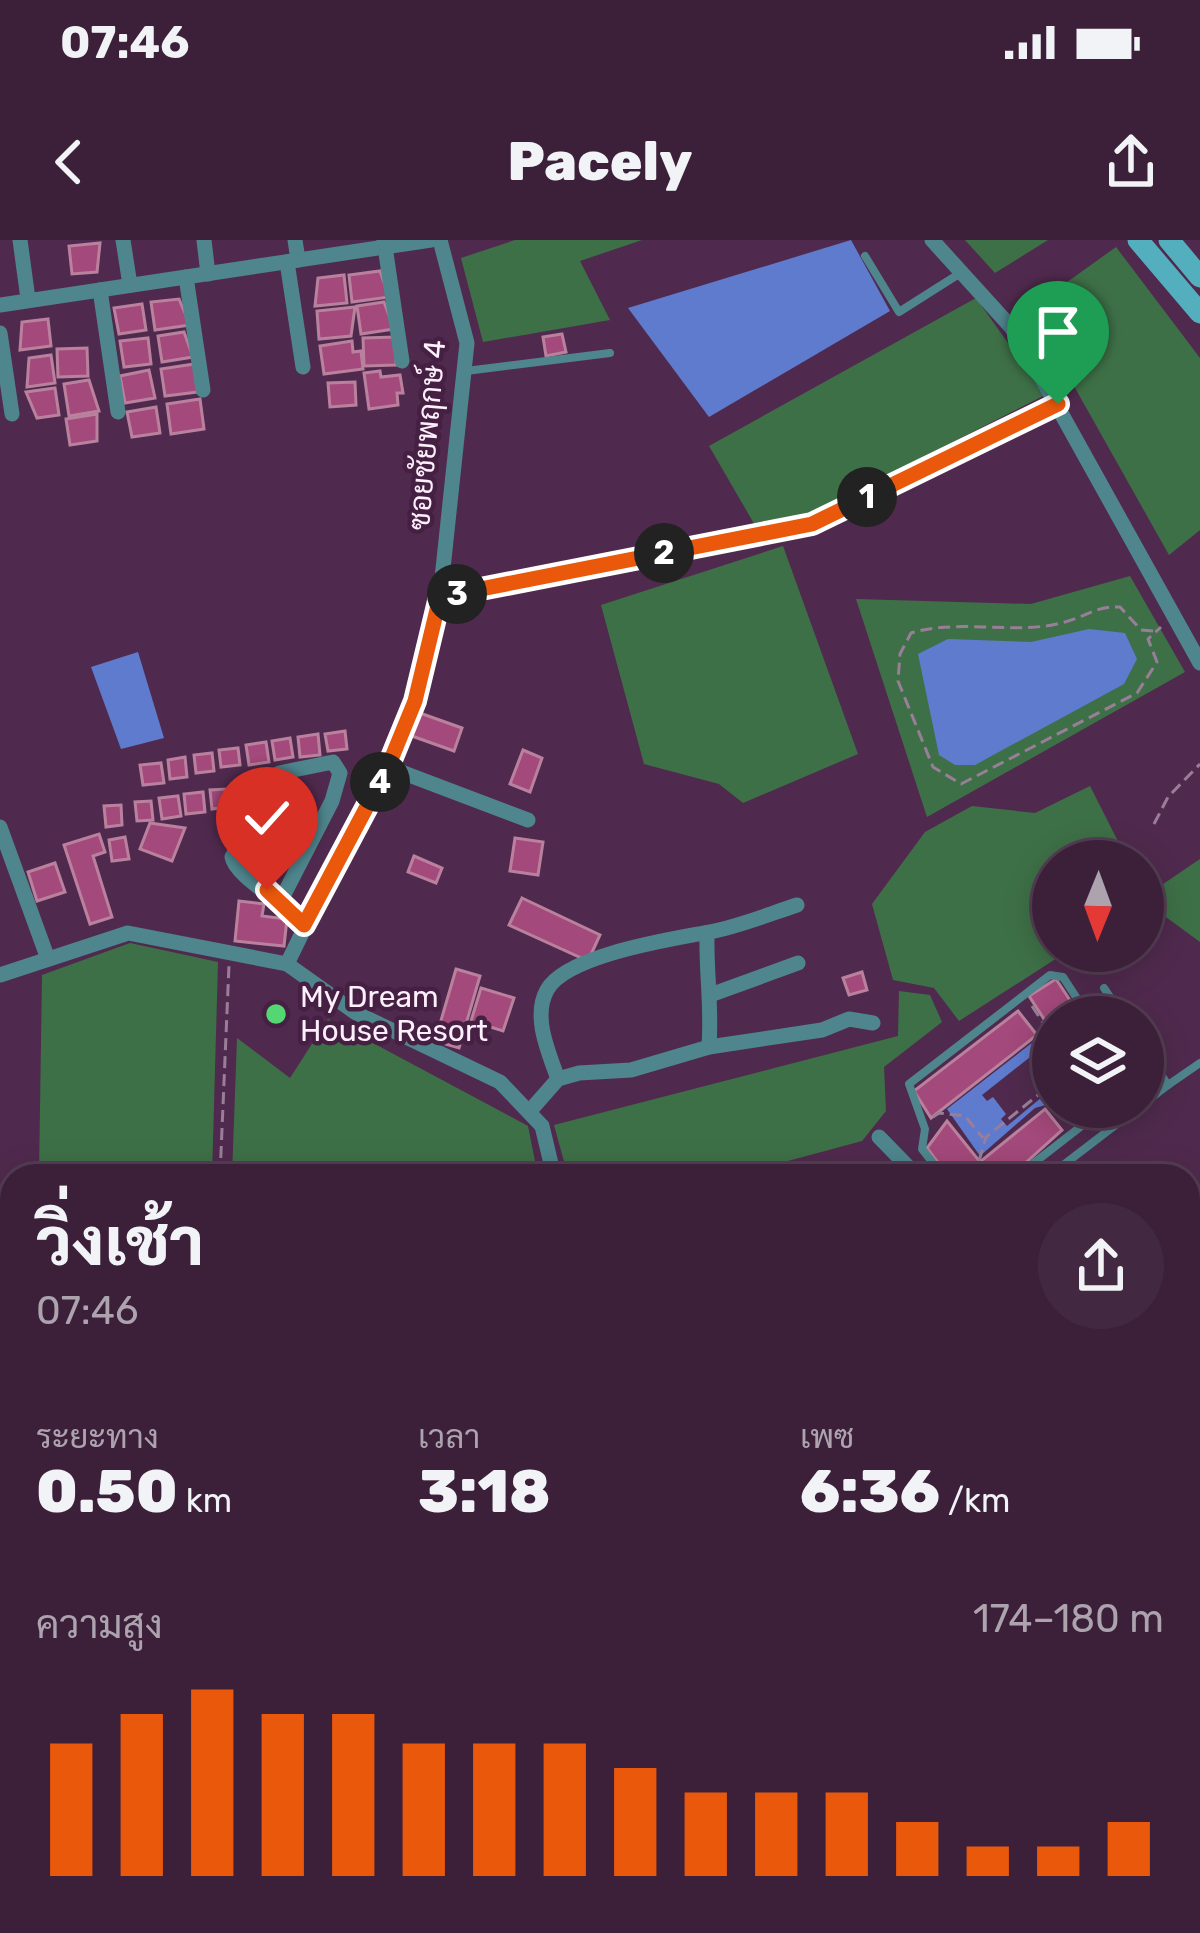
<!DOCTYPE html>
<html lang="th">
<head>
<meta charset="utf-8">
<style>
	:root { --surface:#3c203a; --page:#432842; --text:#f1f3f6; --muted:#aca3af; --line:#553e54; --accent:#ea580c }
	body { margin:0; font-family:Rubik,Sarabun,sans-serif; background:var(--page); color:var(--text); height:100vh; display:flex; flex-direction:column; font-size:45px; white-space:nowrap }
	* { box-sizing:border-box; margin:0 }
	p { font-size:39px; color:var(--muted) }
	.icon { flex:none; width:66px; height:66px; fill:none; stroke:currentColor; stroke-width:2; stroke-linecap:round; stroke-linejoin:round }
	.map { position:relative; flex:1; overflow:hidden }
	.side { position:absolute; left:0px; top:924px; width:1200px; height:771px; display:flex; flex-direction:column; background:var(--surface); border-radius:36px 36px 0 0; box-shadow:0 6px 30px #0003,0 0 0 3px var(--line) }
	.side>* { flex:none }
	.needle { width:78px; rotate:181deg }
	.fabs { position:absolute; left:1032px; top:600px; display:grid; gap:24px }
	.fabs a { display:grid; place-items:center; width:132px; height:132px; border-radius:50%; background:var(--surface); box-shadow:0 6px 30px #0003,0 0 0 3px var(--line); font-size:60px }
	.pin { position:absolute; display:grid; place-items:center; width:102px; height:102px; color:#fff; margin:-123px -51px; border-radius:50% 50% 50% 0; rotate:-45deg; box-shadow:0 0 12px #0007 }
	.pin .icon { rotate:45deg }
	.km { position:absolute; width:60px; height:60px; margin:-30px; border-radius:50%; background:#222; color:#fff; font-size:33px; line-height:60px; text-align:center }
	.round { display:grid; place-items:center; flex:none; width:126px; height:126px; border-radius:63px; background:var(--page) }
	.overview { display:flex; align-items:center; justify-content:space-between; height:204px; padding:0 36px }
	h1 { font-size:66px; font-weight:800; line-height:90px }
	.stats { display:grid; grid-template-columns:repeat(3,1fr); gap:18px; height:204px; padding:12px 36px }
	.stats div { display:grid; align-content:center }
	.stats b { font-size:60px; font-weight:800 }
	.stats small { font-size:33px; font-weight:400 }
	.stats p { font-size:33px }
	.chart { height:336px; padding:24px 36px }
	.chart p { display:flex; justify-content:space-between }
	.chart svg { width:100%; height:216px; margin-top:12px; stroke:var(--accent); stroke-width:6 }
	.status { display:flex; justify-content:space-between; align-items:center; height:84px; padding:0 60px; background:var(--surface); direction:ltr }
	.status svg { height:33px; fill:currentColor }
	header { display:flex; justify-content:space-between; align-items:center; height:156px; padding:0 36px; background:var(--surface); font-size:54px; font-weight:800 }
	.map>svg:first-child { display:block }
	.green { fill:#3e7047 }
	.water { fill:#5f7bce }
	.building { fill:#a3497b; stroke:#b9819d; stroke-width:3 }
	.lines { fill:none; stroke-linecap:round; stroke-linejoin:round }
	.path { stroke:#9a7e99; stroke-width:3; stroke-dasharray:12 6; stroke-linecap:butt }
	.lane { stroke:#4f868e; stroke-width:8 }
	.street { stroke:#4f868e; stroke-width:15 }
	.secondary { stroke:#53afbd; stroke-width:21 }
	.route-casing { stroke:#fff; stroke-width:24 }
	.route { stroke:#ea580c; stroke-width:15 }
	.poi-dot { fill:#54d672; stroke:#452043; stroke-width:4.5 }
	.labels { text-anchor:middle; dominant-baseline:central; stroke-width:9; stroke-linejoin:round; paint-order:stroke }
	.street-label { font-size:30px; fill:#fdeffc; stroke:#452043 }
	.poi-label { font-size:30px; fill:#fdeffc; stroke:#452043; text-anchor:start }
</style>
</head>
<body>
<div class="status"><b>07:46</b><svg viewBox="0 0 49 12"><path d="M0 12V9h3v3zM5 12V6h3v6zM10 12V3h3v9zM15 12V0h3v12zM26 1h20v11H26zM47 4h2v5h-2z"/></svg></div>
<header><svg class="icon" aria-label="back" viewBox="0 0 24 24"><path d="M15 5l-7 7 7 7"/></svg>Pacely<svg class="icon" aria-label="share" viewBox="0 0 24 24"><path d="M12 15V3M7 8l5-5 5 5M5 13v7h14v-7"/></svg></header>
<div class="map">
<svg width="1200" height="1693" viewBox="0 0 1200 1693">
	<rect width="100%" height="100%" fill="#502a4e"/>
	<!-- green -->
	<g class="green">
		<path d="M515,0h127l-62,21 30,59 -127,22 -22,-84z"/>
		<path d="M965,0h83l-53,33z"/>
		<path d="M1116,7l84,111v172l-31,25 -108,-192 40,-30 -38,-48z"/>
		<path d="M976,58l69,97 -235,120 -54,12 -47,-81z"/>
		<path d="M783,306l75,208 -115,49 -24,-19 -75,-20 -43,-159z"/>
		<path d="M1130,336l55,96 -258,145 -71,-218 175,5z"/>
		<path d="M1090,546l38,75h-75v90h15l-109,70 -25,-33 -41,-8 -21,-76 53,-72 47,-26 63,7z"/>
		<path d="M1200,619v83l-41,-30 -16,2v-24l4,5z"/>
		<path d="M130,703l88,19 -6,214h-173l3,-201z"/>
		<path d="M899,751l31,4 12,27 -58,45 2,44 -24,30 -130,35h-164l-14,-51 344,-89z"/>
		<path d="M328,779l200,107 10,50h-306l5,-138 53,40z"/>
		<path d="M12,1381v302h104l-1,10h-115v-303z"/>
		<path d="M416,1683h416l3,10h-425z"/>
	</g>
	<!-- water -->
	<g class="water">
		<path d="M851,0l39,71 -181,106 -81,-109z"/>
		<path d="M1089,389l36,4 12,26 -13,25 -149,81h-20l-16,-10 -21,-101 30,-15 83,3z"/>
		<path d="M138,412l26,86 -43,11 -30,-82z"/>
		<path d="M1046,792l7,5v20l-14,-7 -57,45 5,6 6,-4 13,17 -5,5 6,7 46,-38v15l-18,5 -55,48 -33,-47z"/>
	</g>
	<!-- building -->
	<g class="building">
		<path d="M100,3l-3,29 -25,2 -3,-28z"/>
		<path d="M380,31l9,26 -37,5 -3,-27z"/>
		<path d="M344,35l3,28 -32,3 3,-28z"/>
		<path d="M179,59l11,26 -35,5 -4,-28z"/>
		<path d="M384,62l10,27 -33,5 -4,-28z"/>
		<path d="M142,64l4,26 -27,4 -5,-26z"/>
		<path d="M355,67l-4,29 -32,3 -2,-28z"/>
		<path d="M48,79l3,27 -31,4 2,-28z"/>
		<path d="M184,92l9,25 -31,5 -4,-26z"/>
		<path d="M562,94l4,18 -20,4 -3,-19z"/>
		<path d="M395,97l1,28 -32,1 -1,-28z"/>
		<path d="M148,98l3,26 -27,3 -4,-26z"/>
		<path d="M352,101l1,11 8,-1 2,18 -39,5 -4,-28z"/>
		<path d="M87,108l1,28 -30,1 -1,-28z"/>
		<path d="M51,115l4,28 -28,4 2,-29z"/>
		<path d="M194,124l4,28 -33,4 -4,-27z"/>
		<path d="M149,130l6,28 -30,5 -5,-27z"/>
		<path d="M380,131l1,6 19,-2 3,18h-6l1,12 -29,4 -5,-36z"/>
		<path d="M89,140l10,31 -30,5 -5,-32z"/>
		<path d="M355,142l1,23 -26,2 -2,-24z"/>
		<path d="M55,148l4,27 -22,3 -11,-26z"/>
		<path d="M200,159l4,30 -33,5 -4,-30z"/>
		<path d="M156,167l4,26 -28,4 -5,-25z"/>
		<path d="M97,174v27l-27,4 -4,-26z"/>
		<path d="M417,472l45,16 -8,23 -45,-16z"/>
		<path d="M345,491l2,18 -19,2 -3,-17z"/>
		<path d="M318,494l2,21 -20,2 -2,-20z"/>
		<path d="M290,498l3,19 -18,3 -3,-19z"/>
		<path d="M266,502l3,20 -20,3 -3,-20z"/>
		<path d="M238,508l2,17 -19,2 -2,-17z"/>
		<path d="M523,510l19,8 -12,34 -20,-8z"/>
		<path d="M212,513l2,18 -18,2 -2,-18z"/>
		<path d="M185,517l2,20 -17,2 -2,-19z"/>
		<path d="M161,523l3,20 -21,2 -3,-20z"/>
		<path d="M227,549l2,18 -17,2 -2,-19z"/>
		<path d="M203,552l2,20 -19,2 -2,-20z"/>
		<path d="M178,556l3,20 -19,3 -3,-21z"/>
		<path d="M151,561l2,19 -16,1 -2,-19z"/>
		<path d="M121,565l1,20 -16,2 -2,-21z"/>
		<path d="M150,583l35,5 -13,33 -32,-12z"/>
		<path d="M99,594l6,18 -12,4 19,61 -22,7 -26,-79z"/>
		<path d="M125,597l4,22 -17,2 -3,-21z"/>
		<path d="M515,598l28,4 -5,33 -28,-4z"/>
		<path d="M414,616l28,12 -6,15 -28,-11z"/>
		<path d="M55,623l10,29 -28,9 -9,-29z"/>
		<path d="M522,658l78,37 -12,26 -79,-36z"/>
		<path d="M239,661l25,3 -2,12 25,3 -3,27 -49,-5z"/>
		<path d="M456,729l24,7 -21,72 -24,-7z"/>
		<path d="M862,732l5,18 -18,5 -6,-17z"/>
		<path d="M1056,739l25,38h-28v16l-24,-37z"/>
		<path d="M481,748l33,10 -11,33 -32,-10z"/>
		<path d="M1018,771l19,24 -106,83 -17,-27z"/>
		<path d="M1061,867h36l-22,18z"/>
		<path d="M1045,869l17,21 -51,46h-63l-21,-28 20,-27 33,41z"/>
		<path d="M1200,1414v35l-12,5v-31z"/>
		<path d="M1200,1512v30l-12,3v-30z"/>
		<path d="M1200,1610v52l-4,1 -8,-50z"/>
		<path d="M223,1683h41l-1,10h-41z"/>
		<path d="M286,1683h38l-1,10h-38z"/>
		<path d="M913,1683h41l2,10h-89z"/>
		<path d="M982,1683h66v1l-64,9z"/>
	</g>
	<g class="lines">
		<!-- path -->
		<g class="path">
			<path d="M458,354l354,-71 233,-113"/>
			<path d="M1153,391l-12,-1 -21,-23c-24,-1 -33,9 -55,15 -49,14 -104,-4 -154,11l-11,21 -2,27 35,86 28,17 176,-91 20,-31 -9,-23 13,-12"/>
			<path d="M1154,584l14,-27 32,-33"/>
			<path d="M1032,766l17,26 4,31"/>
			<path d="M933,877l6,-4 26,3 18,22"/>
			<path d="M979,921l7,-24 67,-54"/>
			<path d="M220,936l9,-211"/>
			<path d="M1188,1480l12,-4"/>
		</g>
		<!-- lane -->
		<g class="lane">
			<path d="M865,16l34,56 63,-40"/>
			<path d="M466,131l144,-18"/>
			<path d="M1104,748l19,29"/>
			<path d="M1143,808l25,37 -25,19"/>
			<path d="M1168,845l32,-22"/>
			<path d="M943,936l-21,-27 3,-20 -16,-45 141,-109 13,2 26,40"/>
			<path d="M1017,936l89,-69"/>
			<path d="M1049,936l90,-69"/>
			<path d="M1188,1244l12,-4"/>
			<path d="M1188,1400l12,-4"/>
			<path d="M1188,1559l12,-3"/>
			<path d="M208,1693v-10"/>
			<path d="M329,1693l2,-10"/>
		</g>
		<!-- street -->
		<g class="street">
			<path d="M20,0l8,59"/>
			<path d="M123,0l7,45"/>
			<path d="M204,0l4,34"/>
			<path d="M295,0l3,20"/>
			<path d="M384,0l18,121"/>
			<path d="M932,0l79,87 20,32 169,304"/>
			<path d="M287,22l16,105"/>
			<path d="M186,37l17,113"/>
			<path d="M100,50l18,122"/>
			<path d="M0,65l431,-65"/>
			<path d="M0,93l12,81"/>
			<path d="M388,527l140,53"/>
			<path d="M0,587l48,132"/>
			<path d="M281,660l51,-99 8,-28 -7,-11 -54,11 -47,84c3,20 56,47 72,68"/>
			<path d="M707,693c-1,40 5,73 2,114"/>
			<path d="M287,724l128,-263 25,-104 27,-254 -27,-103"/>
			<path d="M0,735l128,-42 159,31 69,49 144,69 42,44 12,50"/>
			<path d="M713,754l85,-31"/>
			<path d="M558,839c-9,-26 -26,-62 -11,-89 19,-35 125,-51 162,-58 29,-5 60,-18 88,-27"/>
			<path d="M529,872l29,-33 21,-6 52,-3 78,-23 113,-17 27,-11 24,4"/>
			<path d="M879,897l38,39"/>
			<path d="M0,1122l12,-6"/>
			<path d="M1188,1179l12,12"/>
			<path d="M0,1310l12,-8"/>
			<path d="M1188,1327l12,-5"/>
			<path d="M842,1683l2,10"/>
			<path d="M965,1683l2,10"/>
			<path d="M1065,1683l2,10"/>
			<path d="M275,1693v-10"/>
		</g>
		<!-- secondary -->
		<g class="secondary">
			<path d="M1138,0l62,73"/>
			<path d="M1169,0l31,37"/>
			<path d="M1119,1693l62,-10"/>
		</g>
	</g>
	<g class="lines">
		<!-- route casing -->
		<g class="route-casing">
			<path id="route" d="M267,650l37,35 84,-158 27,-66 25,-104 372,-73 246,-120"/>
		</g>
		<!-- route -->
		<use href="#route" class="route"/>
	</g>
	<!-- markers -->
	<circle class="poi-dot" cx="276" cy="774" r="12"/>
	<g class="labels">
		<!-- street labels -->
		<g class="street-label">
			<text transform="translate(427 195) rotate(-85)">ซอยชัยพฤกษ์ 4</text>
		</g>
		<!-- poi labels -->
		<g class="poi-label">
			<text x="300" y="757">My Dream<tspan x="300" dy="34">House Resort</tspan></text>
		</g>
	</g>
</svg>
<div class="fabs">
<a><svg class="needle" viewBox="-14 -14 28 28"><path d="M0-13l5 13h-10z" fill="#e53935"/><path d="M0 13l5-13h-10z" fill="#aca3af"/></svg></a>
<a><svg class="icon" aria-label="layers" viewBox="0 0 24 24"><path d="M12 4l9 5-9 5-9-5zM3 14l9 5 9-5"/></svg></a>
</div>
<div class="pin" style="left:1058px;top:164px;background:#1e9e55"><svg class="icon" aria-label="arrive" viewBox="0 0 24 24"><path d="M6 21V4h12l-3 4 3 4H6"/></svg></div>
<div class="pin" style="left:267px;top:650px;background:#d93025"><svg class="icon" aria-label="check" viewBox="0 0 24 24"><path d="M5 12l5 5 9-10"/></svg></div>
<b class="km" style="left:867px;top:257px">1</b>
<b class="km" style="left:664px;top:313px">2</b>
<b class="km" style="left:457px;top:354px">3</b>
<b class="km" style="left:380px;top:542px">4</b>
<section class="side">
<div class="overview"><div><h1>วิ่งเช้า</h1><p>07:46</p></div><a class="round"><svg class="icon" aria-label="share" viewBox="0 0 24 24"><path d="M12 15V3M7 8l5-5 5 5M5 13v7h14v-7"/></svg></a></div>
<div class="stats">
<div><p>ระยะทาง</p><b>0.50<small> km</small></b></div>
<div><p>เวลา</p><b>3:18</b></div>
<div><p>เพซ</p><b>6:36<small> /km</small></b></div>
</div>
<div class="chart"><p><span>ความสูง</span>174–180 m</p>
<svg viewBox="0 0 160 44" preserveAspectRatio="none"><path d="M5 44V17M15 44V11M25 44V6M35 44V11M45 44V11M55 44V17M65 44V17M75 44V17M85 44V22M95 44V27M105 44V27M115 44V27M125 44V33M135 44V38M145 44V38M155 44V33"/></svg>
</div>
</section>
</div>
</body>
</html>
